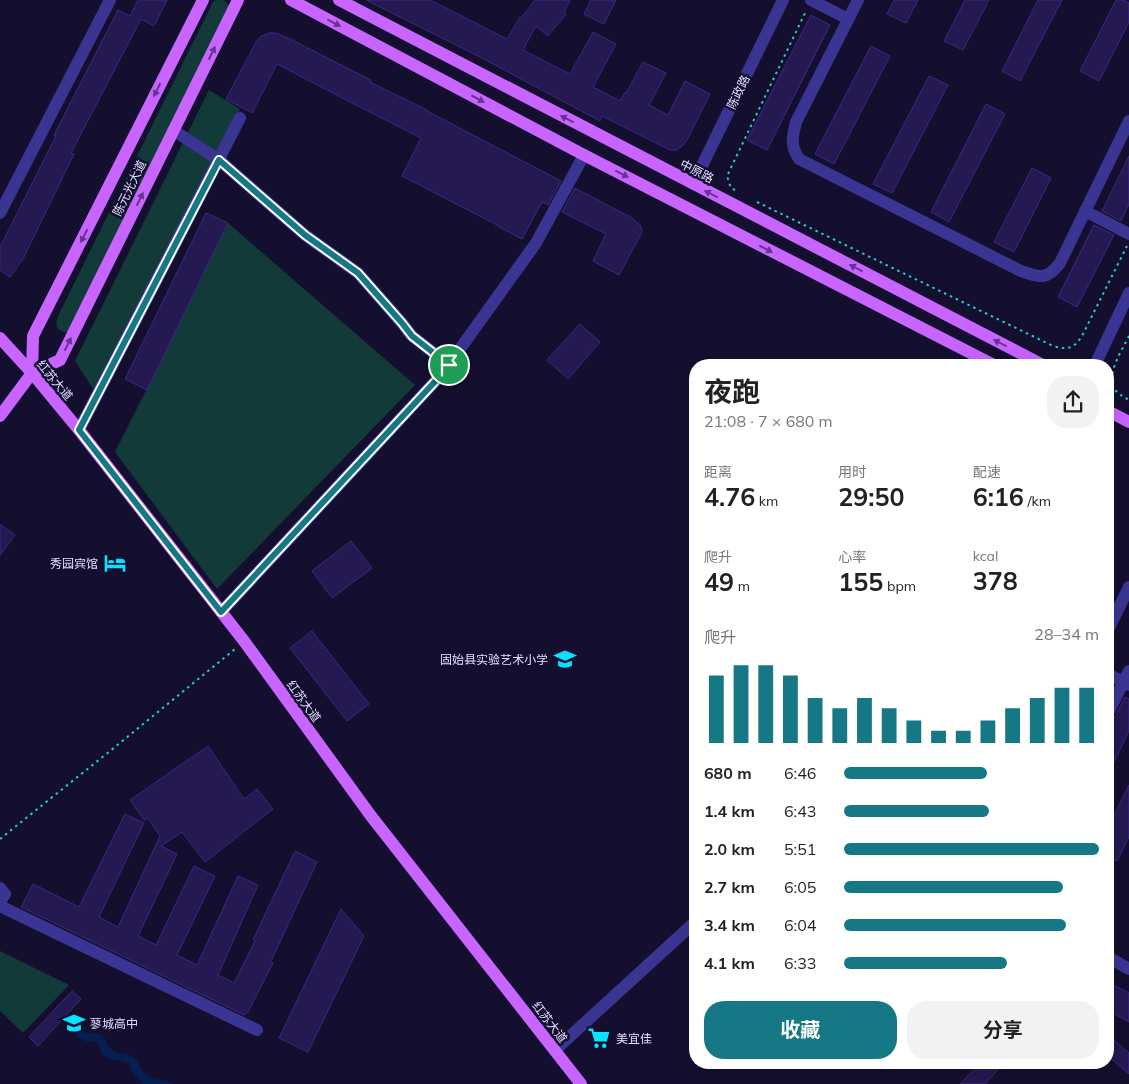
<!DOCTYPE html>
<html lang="zh">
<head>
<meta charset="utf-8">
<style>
	:root { --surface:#fff; --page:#f2f2f2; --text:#222; --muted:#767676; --accent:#177885 }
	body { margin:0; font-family:Mulish,"Noto Sans SC",sans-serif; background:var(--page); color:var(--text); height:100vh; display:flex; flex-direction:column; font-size:19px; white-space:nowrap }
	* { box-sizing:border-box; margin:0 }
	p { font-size:16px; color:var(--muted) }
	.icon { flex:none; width:28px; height:28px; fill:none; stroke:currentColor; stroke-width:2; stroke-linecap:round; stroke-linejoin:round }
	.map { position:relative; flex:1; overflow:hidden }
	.panel { position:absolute; left:689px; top:359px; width:425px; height:710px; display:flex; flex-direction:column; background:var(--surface); border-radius:20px; box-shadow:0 5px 20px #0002 }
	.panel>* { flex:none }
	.pin { position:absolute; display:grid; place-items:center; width:42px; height:42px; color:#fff; margin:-21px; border:2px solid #fff; border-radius:50%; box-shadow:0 1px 5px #0007 }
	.round { display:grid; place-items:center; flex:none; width:52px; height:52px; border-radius:20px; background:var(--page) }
	.head { display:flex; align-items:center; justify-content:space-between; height:85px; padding:0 15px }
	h1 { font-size:28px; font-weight:700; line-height:38px }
	.metrics { display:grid; grid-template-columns:repeat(3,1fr); gap:8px; height:85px; padding:5px 15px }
	.metrics div { display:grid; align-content:center }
	.metrics b { font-size:25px; font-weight:700 }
	.metrics small { font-size:14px; font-weight:400 }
	.metrics p { font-size:14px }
	.chart { height:140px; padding:10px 15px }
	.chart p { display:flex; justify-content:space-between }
	.chart svg { width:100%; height:90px; margin-top:5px; stroke:var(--accent); stroke-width:6 }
	.action { display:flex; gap:10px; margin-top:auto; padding:10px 15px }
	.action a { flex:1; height:58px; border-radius:20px; background:var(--accent); color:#fff; font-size:20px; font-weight:700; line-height:58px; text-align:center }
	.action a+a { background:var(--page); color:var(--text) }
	ul { padding:0 15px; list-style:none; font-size:16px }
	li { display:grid; grid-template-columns:80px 60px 1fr; align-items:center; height:38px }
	li i { height:12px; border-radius:6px; background:var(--accent) }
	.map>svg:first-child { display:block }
	.green { fill:#113a39 }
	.water { fill:#051f52 }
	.building { fill:#251952; stroke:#3c2880 }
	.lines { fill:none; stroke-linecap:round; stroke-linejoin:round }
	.path { stroke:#23cdc6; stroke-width:2; stroke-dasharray:2.5 4; stroke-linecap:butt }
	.minor { stroke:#3a3593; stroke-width:12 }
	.major { stroke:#c864ff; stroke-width:12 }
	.oneway { fill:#66358d }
	.route-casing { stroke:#fff; stroke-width:10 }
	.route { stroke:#177885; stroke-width:6 }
	.labels { text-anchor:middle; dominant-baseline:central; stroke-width:5; stroke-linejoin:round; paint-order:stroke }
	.street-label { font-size:12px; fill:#e1ddff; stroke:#150f2f }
	.poi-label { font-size:12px; fill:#e1ddff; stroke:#150f2f; text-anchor:end }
</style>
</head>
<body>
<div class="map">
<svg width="1129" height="1084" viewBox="0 0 1129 1084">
	<rect width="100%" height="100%" fill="#150f2f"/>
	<!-- green -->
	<g class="green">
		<path d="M217,0c6,0 9,0 12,6l-161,327c-18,-4 -11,-14 -6,-25l151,-306z"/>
		<path d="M209,90l31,19 -145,283 -20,-31z"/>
		<path d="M228,223l187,162 -198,204 -102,-137 43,-85z"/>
		<path d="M0,951l69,34 -46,48 -23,-22z"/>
	</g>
	<!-- water -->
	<path class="water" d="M79,1014l1,11 5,8c5,1 11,-1 16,2 7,4 5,13 14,17 7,2 13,1 19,6 6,5 7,14 14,18 8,6 18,2 25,8h-30l-11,-12 -3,-9c-8,-4 -22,-2 -27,-9 -2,-3 -3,-9 -4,-12 -5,-1 -9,0 -13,-1 -10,-3 -13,-14 -15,-24z"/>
	<!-- building -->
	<g class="building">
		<path d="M138,0h29l-13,26 -13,-7 -70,134 3,1 -51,105 -13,18 -10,-7v-23l56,-111 -2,-1 64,-125 12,6z"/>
		<path d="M366,0h64l77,39 13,-22 1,1 14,-18h35l-6,12 2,2 -18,22 -12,-10 -13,24 47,24 23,-42 23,12 -23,43 27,14 5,-9 1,1 17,-31 23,11 -17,32 19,10 17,-34 25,13 -23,46 -5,6 -6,4h-6l-68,-34 -2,5 -122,-65z"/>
		<path d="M591,0h25l-12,24 -20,-10z"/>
		<path d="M894,0h24l-12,23 -19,-9z"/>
		<path d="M965,0h24l-26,50 -19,-9z"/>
		<path d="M1038,0h24l-42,81 -18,-10z"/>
		<path d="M1116,0h7l6,3v19l-30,59 -19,-10z"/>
		<path d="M811,15l19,10 -63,125 -20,-10z"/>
		<path d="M269,33h7l14,6 81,41 -1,2 57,28v1l134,70 -13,24 -6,-3 -20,37 -23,-12v-1l-97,-50 19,-38 -63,-32 -81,-42 -25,49 -26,-14 30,-57 4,-5z"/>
		<path d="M871,46l19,10 -56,108 -19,-10z"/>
		<path d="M929,76l19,9 -56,108 -19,-9z"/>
		<path d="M986,104l19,10 -56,108 -18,-10z"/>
		<path d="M1129,156v48l-8,17 -19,-10z"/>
		<path d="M1032,168l19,10 -37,74 -20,-10z"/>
		<path d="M575,188l57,30 8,7 2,5 -1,4 -22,41 -26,-14 13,-27 -44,-22z"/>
		<path d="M206,213l22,10 -81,167 -22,-11z"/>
		<path d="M1094,225l20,10 -37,72 -19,-10z"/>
		<path d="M580,324l20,18 -32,37 -21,-19z"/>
		<path d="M0,524l15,11 -15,20z"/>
		<path d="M351,541l21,27 -40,30 -20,-27z"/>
		<path d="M312,631l57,73 -22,17 -57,-73z"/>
		<path d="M1125,697l4,2v32l-21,43v-53l4,-1 3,-3z"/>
		<path d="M208,746l36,53 13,-10 16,20 -68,53 -23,-30 -21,14 16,8 -39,82 18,9 38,-79 21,10 -38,79 20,10 41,-89 20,9 -40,90 16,8 21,-42 -2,-1 42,-89 22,11 -46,99 2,2 -25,49 -4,3 -223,-108 12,-23 46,23 46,-93 19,9 -45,94 19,10 42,-91 -13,-19 -2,4 -15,-21z"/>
		<path d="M1129,785v52l-12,24 -9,-5v-29z"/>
		<path d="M341,909l23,27 -56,116 -29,-14z"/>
		<path d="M1108,982l21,11v29l-21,-12z"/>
		<path d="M72,991l9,8 -43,47 -9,-9z"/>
		<path d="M1108,1035l21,18v21l-21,-18z"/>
		<path d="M981,1062h24l-20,22h-25z"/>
	</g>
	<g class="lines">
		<!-- path -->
		<g class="path">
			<path d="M735,190l-4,-2 -4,-12 79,-165"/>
			<path d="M757,202l296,144c14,4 21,3 29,-10l45,-90"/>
			<path d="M1129,336c-7,14 -25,41 -13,55 4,4 8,6 13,9"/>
			<path d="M0,839l115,-92 120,-98"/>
		</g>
		<!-- minor -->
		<g class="minor">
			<path d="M811,0l37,19"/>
			<path d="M858,0l-62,122c-4,16 -6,23 3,37l222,112c19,7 26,9 39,-8l69,-142"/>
			<path d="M173,130l46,30 86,75 53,38 44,50 10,13 37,29"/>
			<path d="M693,184l90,-184"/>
			<path d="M1085,211l44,23"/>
			<path d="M0,213l110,-213"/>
			<path d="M1095,365l34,-72"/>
			<path d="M79,430l161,-312"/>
			<path d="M221,612l221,-238 94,-131 48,-88"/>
			<path d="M1108,630l21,-43"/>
			<path d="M1108,674l21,11"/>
			<path d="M1108,713l21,-42"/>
			<path d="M0,888l5,6 -5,8"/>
			<path d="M0,906l257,124"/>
			<path d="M1108,957l21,12"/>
			<path d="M555,1050l140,-128"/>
		</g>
		<!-- major -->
		<g class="major">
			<path d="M291,0l293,155 410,210"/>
			<path d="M339,0l704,365"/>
			<path d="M0,338l32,35 47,57 165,211 127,175 210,268"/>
			<path d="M32,373l1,-37 170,-336"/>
			<path d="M1108,411l21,11"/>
			<path d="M0,416l32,-43 28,-13 178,-360"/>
		</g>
	</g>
	<!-- one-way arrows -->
	<defs><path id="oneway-solid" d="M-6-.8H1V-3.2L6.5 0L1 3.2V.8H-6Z" transform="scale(1.25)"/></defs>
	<g class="oneway">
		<use href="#oneway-solid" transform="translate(334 23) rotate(28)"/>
		<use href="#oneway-solid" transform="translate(212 53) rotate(-64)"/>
		<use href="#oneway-solid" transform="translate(157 90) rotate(117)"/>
		<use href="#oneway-solid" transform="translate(478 99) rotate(28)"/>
		<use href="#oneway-solid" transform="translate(567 119) rotate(-153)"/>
		<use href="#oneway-solid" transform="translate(622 174) rotate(27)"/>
		<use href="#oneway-solid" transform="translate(711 194) rotate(-153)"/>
		<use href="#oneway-solid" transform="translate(140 199) rotate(-64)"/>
		<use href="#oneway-solid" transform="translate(84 236) rotate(117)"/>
		<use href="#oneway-solid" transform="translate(766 249) rotate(27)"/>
		<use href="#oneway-solid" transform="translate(856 268) rotate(-153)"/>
		<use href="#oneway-solid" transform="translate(1000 343) rotate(-153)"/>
		<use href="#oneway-solid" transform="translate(68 344) rotate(-64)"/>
	</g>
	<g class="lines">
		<!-- route casing -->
		<g class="route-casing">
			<path id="route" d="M219,160l86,75 53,38 44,50 10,13 37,29 -7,9 -221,238 -142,-182z"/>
		</g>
		<!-- route -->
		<use href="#route" class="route"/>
	</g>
	<!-- icons -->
	<defs>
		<g id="hotel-bare" transform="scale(1.725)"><path d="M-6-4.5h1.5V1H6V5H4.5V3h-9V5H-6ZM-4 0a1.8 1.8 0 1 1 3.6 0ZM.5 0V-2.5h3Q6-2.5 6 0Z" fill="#09e1ff" stroke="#150f2f" stroke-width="2.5" paint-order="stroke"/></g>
		<g id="school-bare" transform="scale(1.725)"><path d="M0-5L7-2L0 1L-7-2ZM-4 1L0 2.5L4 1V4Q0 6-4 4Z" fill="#09e1ff" stroke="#150f2f" stroke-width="2.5" paint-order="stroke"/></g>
		<g id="supermarket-bare" transform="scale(1.725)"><path d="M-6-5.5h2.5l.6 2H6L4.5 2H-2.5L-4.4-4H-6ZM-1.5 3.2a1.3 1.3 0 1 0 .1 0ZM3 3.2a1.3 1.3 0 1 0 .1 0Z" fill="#09e1ff" stroke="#150f2f" stroke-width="2.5" paint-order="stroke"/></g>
	</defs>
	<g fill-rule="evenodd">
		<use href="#hotel-bare" x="115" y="563"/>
		<use href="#school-bare" x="565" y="659"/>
		<use href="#school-bare" x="74" y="1023"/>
		<use href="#supermarket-bare" x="599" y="1038"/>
	</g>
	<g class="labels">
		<!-- street labels -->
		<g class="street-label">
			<text transform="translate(738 92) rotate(-64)">陈政路</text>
			<text transform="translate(697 171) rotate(27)">中原路</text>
			<text transform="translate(129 188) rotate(-64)">陈元光大道</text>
			<text transform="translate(55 380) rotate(50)">红苏大道</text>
			<text transform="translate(304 701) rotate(54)">红苏大道</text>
			<text transform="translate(550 1022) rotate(52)">红苏大道</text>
		</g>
		<!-- poi labels -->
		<g class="poi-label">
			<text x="98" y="563">秀园宾馆</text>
			<text x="548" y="659">固始县实验艺术小学</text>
			<text x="90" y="1023" text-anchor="start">蓼城高中</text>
			<text x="616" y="1038" text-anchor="start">美宜佳</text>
		</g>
	</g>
</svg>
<div class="pin" style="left:449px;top:365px;background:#1e9e55"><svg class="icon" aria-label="arrive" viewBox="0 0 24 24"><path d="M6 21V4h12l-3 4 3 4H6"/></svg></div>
<section class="panel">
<div class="head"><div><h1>夜跑</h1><p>21:08 · 7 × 680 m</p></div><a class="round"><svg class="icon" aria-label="share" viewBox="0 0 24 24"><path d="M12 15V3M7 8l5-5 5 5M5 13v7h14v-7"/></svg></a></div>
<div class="metrics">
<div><p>距离</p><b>4.76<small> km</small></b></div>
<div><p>用时</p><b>29:50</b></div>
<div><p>配速</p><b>6:16<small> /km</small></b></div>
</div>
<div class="metrics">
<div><p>爬升</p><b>49<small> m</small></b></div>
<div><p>心率</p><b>155<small> bpm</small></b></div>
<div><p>kcal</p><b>378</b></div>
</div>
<div class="chart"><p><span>爬升</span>28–34 m</p>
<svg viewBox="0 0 160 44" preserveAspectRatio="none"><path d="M5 44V11M15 44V6M25 44V6M35 44V11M45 44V22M55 44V27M65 44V22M75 44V27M85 44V33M95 44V38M105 44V38M115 44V33M125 44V27M135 44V22M145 44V17M155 44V17"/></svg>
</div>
<ul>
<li><b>680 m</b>6:46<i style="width:56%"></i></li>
<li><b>1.4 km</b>6:43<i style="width:57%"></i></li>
<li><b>2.0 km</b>5:51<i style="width:100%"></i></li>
<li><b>2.7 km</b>6:05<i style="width:86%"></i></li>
<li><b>3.4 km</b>6:04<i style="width:87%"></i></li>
<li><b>4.1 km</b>6:33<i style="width:64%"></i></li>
</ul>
<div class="action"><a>收藏</a><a>分享</a></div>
</section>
</div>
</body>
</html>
